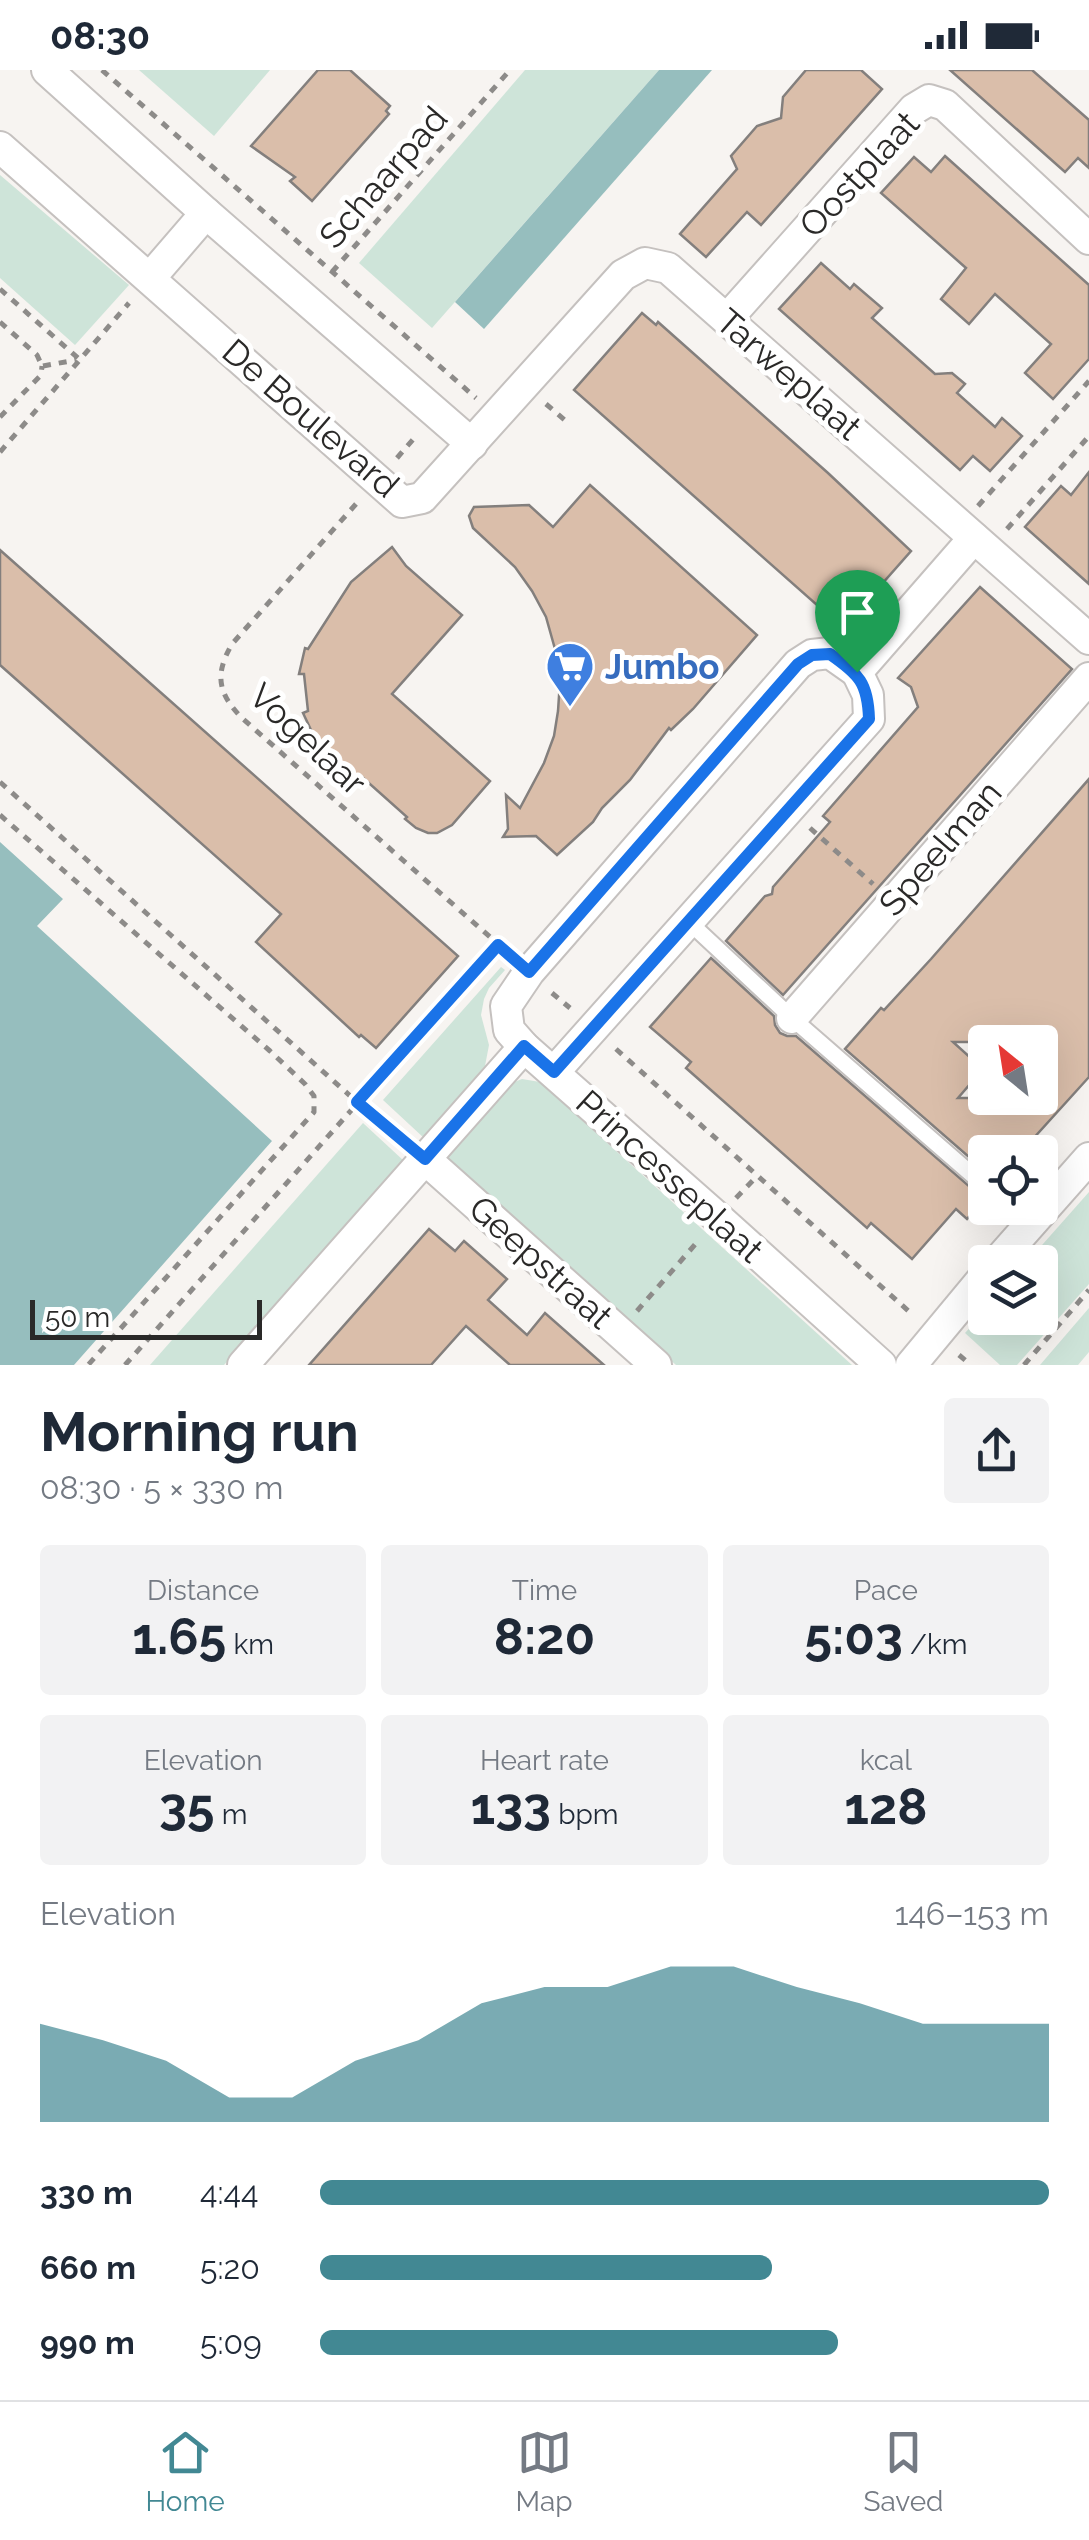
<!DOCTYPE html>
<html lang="en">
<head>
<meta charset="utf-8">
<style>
	:root { --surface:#fff; --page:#f2f2f3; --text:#1f2937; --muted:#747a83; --line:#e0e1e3; --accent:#428893 }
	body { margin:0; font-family:Raleway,sans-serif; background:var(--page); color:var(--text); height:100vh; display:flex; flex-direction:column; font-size:38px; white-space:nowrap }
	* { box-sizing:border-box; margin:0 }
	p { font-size:32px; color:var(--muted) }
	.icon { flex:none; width:55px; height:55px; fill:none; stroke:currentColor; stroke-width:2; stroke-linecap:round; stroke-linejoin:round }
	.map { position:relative; height:1295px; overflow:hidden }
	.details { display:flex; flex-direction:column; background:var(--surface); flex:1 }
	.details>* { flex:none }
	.needle { width:65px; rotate:330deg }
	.tools { position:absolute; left:968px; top:955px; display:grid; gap:20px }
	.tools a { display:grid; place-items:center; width:90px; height:90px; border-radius:10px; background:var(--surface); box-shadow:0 10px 40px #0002; font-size:50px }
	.scale { position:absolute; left:30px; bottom:25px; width:232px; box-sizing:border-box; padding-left:10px; border:5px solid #2a2928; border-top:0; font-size:28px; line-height:35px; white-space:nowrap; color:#2a2928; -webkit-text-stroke:8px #fff; paint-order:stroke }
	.pin { position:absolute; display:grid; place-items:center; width:85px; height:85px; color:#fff; margin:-102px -42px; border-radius:50% 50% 50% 0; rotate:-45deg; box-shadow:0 0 10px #0007 }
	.pin .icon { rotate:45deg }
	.round { display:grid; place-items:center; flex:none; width:105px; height:105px; border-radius:10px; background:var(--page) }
	.overview { display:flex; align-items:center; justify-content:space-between; height:170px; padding:0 40px }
	h1 { font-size:55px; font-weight:700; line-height:75px }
	.stats { display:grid; grid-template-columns:repeat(3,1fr); gap:15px; height:170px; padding:10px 40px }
	.stats div { display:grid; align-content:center; border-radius:10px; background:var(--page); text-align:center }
	.stats b { font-size:50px; font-weight:700 }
	.stats small { font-size:28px; font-weight:400 }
	.stats p { font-size:28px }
	.chart { height:280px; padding:20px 40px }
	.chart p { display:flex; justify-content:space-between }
	.chart svg { width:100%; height:180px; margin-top:10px; fill:var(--accent); opacity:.7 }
	ul { padding:0 40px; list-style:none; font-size:32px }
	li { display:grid; grid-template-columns:160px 120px 1fr; align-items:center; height:75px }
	li i { height:25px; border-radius:12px; background:var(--accent) }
	.status { display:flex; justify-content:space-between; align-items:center; height:70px; padding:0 50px; background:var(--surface); direction:ltr }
	.status svg { height:28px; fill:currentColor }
	.dock { display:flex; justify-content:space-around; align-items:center; height:140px; border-top:2px solid var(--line); background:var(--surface); font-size:28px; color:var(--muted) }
	.dock a { display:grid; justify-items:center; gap:5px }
	.dock .on { color:var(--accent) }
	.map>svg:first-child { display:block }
	.green { fill:#cee4d9 }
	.water { fill:#96bebe }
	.building { fill:#dabeaa; stroke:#837f7d; stroke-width:2.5; fill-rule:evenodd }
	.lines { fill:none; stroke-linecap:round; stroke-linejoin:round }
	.service-casing { stroke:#c5c1bf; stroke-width:19 }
	.minor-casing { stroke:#c5c1bf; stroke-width:34 }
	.path { stroke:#8d8b89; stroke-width:5; stroke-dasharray:8 8; stroke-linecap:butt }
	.service { stroke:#fff; stroke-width:15 }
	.minor { stroke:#fff; stroke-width:30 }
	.route-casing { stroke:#fff; stroke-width:20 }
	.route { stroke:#1a73e8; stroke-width:12 }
	.labels { text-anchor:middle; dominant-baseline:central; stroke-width:10; stroke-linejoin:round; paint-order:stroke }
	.street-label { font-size:35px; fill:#2a2928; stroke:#fff }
	.shop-label { font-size:35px; font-weight:bold; fill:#366cbe; stroke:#fff; text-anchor:start }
</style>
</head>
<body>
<div class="status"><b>08:30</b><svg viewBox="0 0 49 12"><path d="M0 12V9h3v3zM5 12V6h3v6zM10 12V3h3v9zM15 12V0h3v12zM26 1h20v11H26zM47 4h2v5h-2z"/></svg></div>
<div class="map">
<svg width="1089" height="1295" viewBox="0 0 1089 1295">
	<rect width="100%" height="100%" fill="#f7f4f1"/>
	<!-- green -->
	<g class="green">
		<path d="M139,0h131l-56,66z"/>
		<path d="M525,0h134l-227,258 -73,-65z"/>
		<path d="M0,105l129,110 -54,60 -75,-67z"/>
		<path d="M501,897l4,3 -16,18 -5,11 -3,16 8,30 -4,21 -61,72 -41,-38z"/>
		<path d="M522,1009l18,3 312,283h-176l-233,-207 64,-73z"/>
		<path d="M363,1053l41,38 -180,204h-74z"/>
		<path d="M1089,1122v92l-72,81h-17l-35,-32 20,-22v7h55v-56h-13z"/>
		<path d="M1089,1238v44l-11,13h-38z"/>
	</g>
	<!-- water -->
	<g class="water">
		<path d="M659,0h53l-228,259 -29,-27z"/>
		<path d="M0,772l63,57 -26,27 235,215 -198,224h-74z"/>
	</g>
	<!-- building -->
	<g class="building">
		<path d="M318,0h32l40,36 -4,5 3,3 -77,87 -22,-20 5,-4 -44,-31z"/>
		<path d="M806,0h55l21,19 -121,136 -14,-13 -41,45 -26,-23 57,-65 -6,-13 26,-30 24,-8 2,-21z"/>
		<path d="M950,0h82l57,50v48l-11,-10 -13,14z"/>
		<path d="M945,86l144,129v74l-36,40 -28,-26 26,-29 -56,-50 -26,30 -28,-25 25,-31 -85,-75 33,-36 17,15z"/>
		<path d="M821,193l29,26 4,-5 28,24 -10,10 63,56 17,-1 13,11 -8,9 38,34 7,-9 20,18 -32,35 -17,-15 -13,14 -181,-161z"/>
		<path d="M642,243l14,12 2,-3 170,151 83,78 -68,77 -269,-238z"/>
		<path d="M1089,402v112l-64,-57 36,-41 10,9z"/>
		<path d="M590,415l167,150 -64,74 -22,21 -2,-2 -39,52 -28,28 -9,14 -36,33 -21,-19 -33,1 5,-8 -2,-34 14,13 24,-45 10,-27 4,-25 2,-30 -5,-32 -9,-32 -14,-26 -17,-24 -42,-39 -4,-12 5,-9 55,-2 24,22z"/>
		<path d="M392,477l14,19 56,49 -70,79 98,87 -38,44 -15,8h-9l-12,-5 -11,-9 2,-2 -46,-41 -2,2 -33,-29 -15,-19 -8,-17 5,-2 -4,-37h-5l6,-26 3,1 43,-67z"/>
		<path d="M0,480l458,406 -82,92 -15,-13 -2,2 -103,-95 25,-28 -281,-249z"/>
		<path d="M980,517l92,82 -289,326 -57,-54 39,-45 7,-2 1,-7 57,-65 -7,-6 95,-109 -7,-20 -13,-9z"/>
		<path d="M1089,709v298l-68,75h-36v19l-140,-122 36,-41 3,2 47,-51zM953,972h87v56h-82l25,-29z"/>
		<path d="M711,888l63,58 1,9 5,8 7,3h9l182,158 7,3 -18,22 -11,-10 -44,50 -41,-36 -4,5 -181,-160 5,-6 -41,-35z"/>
		<path d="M429,1159l26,22 9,-10 43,38 -19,21 39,35 18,-22 59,52h-94l-44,-39 -35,39h-122z"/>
	</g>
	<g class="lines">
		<!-- service casing -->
		<g class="service-casing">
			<g id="service">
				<path d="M689,852l103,96 193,168"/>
				<path d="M1009,1138l20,17"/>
			</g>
		</g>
		<!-- minor casing -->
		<g class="minor-casing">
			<g id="minor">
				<path d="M47,0l159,143 266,231"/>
				<path d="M0,77l402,355 20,-4 201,-223 22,-12 23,5 421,371"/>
				<path d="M150,208l56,-65"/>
				<path d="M727,249l187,-210 15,-9 16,5 144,134"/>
				<path d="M857,602l-27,-19 -18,2 -14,9 -269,308 -23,34 3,24 15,17 194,171 163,147"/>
				<path d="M792,948l297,-340"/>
				<path d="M554,1002l315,-353 -1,-24 -11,-23 117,-134"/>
				<path d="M425,1089l231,206"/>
				<path d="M997,1192l92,-104"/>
				<path d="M243,1295l281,-318"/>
				<path d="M911,1295l74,-89"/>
			</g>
		</g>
		<!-- path -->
		<g class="path">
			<path d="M102,0l374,328"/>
			<path d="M332,202l178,-202"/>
			<path d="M0,219l79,70"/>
			<path d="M0,252l37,33 5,11"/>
			<path d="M43,296l33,-6"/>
			<path d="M546,334l21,18"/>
			<path d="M0,347l41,-42 1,-9"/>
			<path d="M0,382l129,-149"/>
			<path d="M397,388l19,-22"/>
			<path d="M356,434l-124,140c-18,31 -14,50 11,75l264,233"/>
			<path d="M978,436l111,-125"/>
			<path d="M1007,459l82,-93"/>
			<path d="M0,712l357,320 44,37"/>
			<path d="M0,745l270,236 35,33 9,12v16l-226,253"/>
			<path d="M810,758l63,56"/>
			<path d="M552,923l18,15"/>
			<path d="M616,979l297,266"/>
			<path d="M736,1128l22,-23"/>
			<path d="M637,1241l62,-71"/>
			<path d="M959,1285l12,10"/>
			<path d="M125,1295l373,-420"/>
			<path d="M1024,1295l65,-75"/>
		</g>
		<!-- service -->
		<use href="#service" class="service"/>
		<!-- minor -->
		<use href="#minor" class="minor"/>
	</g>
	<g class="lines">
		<!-- route casing -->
		<g class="route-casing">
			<path id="route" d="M830,584c29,20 38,29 39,65l-315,353 -30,-26 -99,113 -68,-57 141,-157 31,27 269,-308 14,-9z"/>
		</g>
		<!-- route -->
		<use href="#route" class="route"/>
	</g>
	<!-- icons -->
	<defs>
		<g id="supermarket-pin" transform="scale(2.5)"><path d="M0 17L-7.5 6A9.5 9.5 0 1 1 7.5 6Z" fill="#3f7fe0" stroke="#fff"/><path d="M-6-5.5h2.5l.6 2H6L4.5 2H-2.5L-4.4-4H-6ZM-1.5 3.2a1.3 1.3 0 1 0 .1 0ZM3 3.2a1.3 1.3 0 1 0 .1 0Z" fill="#fff"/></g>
	</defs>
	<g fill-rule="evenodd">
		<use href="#supermarket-pin" x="570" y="596"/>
	</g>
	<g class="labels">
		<!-- street labels -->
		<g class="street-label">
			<text transform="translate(859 104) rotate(-47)">Oostplaat</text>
			<text transform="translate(383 107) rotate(-49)">Schaarpad</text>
			<text transform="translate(789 304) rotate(41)">Tarweplaat</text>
			<text transform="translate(311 348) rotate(41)">De Boulevard</text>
			<text transform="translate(308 669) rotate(43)">Vogelaar</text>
			<text transform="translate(940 778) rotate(-49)">Speelman</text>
			<text transform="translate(670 1106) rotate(42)">Princesseplaat</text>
			<text transform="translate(541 1192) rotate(42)">Geepstraat</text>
		</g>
		<!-- shop labels -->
		<g class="shop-label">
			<text x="605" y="596">Jumbo</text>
		</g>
	</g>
</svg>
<div class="tools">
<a><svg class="needle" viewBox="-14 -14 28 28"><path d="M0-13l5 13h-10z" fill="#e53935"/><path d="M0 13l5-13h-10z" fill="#747a83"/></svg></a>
<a><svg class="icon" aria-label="locate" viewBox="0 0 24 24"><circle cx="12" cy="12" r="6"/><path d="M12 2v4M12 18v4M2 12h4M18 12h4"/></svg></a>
<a><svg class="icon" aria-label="layers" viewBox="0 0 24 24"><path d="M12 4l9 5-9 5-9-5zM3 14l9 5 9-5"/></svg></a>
</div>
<div class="scale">50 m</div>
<div class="pin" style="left:857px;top:602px;background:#1e9e55"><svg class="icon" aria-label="arrive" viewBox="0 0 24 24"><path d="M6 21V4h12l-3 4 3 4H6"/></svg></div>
</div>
<section class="details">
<div class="overview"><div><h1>Morning run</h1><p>08:30 · 5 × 330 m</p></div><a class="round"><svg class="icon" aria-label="share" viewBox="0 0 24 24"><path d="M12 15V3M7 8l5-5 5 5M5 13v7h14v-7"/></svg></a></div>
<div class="stats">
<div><p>Distance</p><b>1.65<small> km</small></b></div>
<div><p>Time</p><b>8:20</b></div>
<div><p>Pace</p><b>5:03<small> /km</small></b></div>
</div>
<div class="stats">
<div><p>Elevation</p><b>35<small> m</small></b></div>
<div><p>Heart rate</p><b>133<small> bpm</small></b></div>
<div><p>kcal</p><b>128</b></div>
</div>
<div class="chart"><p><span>Elevation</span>146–153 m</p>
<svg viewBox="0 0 160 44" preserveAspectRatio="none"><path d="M0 44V20L10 24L20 29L30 38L40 38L50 29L60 24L70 15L80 11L90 11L100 6L110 6L120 11L130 15L140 20L150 20L160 20V44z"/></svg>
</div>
<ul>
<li><b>330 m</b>4:44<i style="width:100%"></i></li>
<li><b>660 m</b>5:20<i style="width:62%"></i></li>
<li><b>990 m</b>5:09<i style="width:71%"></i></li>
</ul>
</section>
<nav class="dock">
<a class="on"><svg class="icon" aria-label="home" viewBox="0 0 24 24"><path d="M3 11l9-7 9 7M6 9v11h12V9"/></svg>Home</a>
<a><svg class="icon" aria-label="map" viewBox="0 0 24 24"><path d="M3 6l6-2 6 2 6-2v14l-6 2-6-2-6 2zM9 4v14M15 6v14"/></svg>Map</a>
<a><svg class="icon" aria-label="saved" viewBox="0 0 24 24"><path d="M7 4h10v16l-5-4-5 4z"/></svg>Saved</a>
</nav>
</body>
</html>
